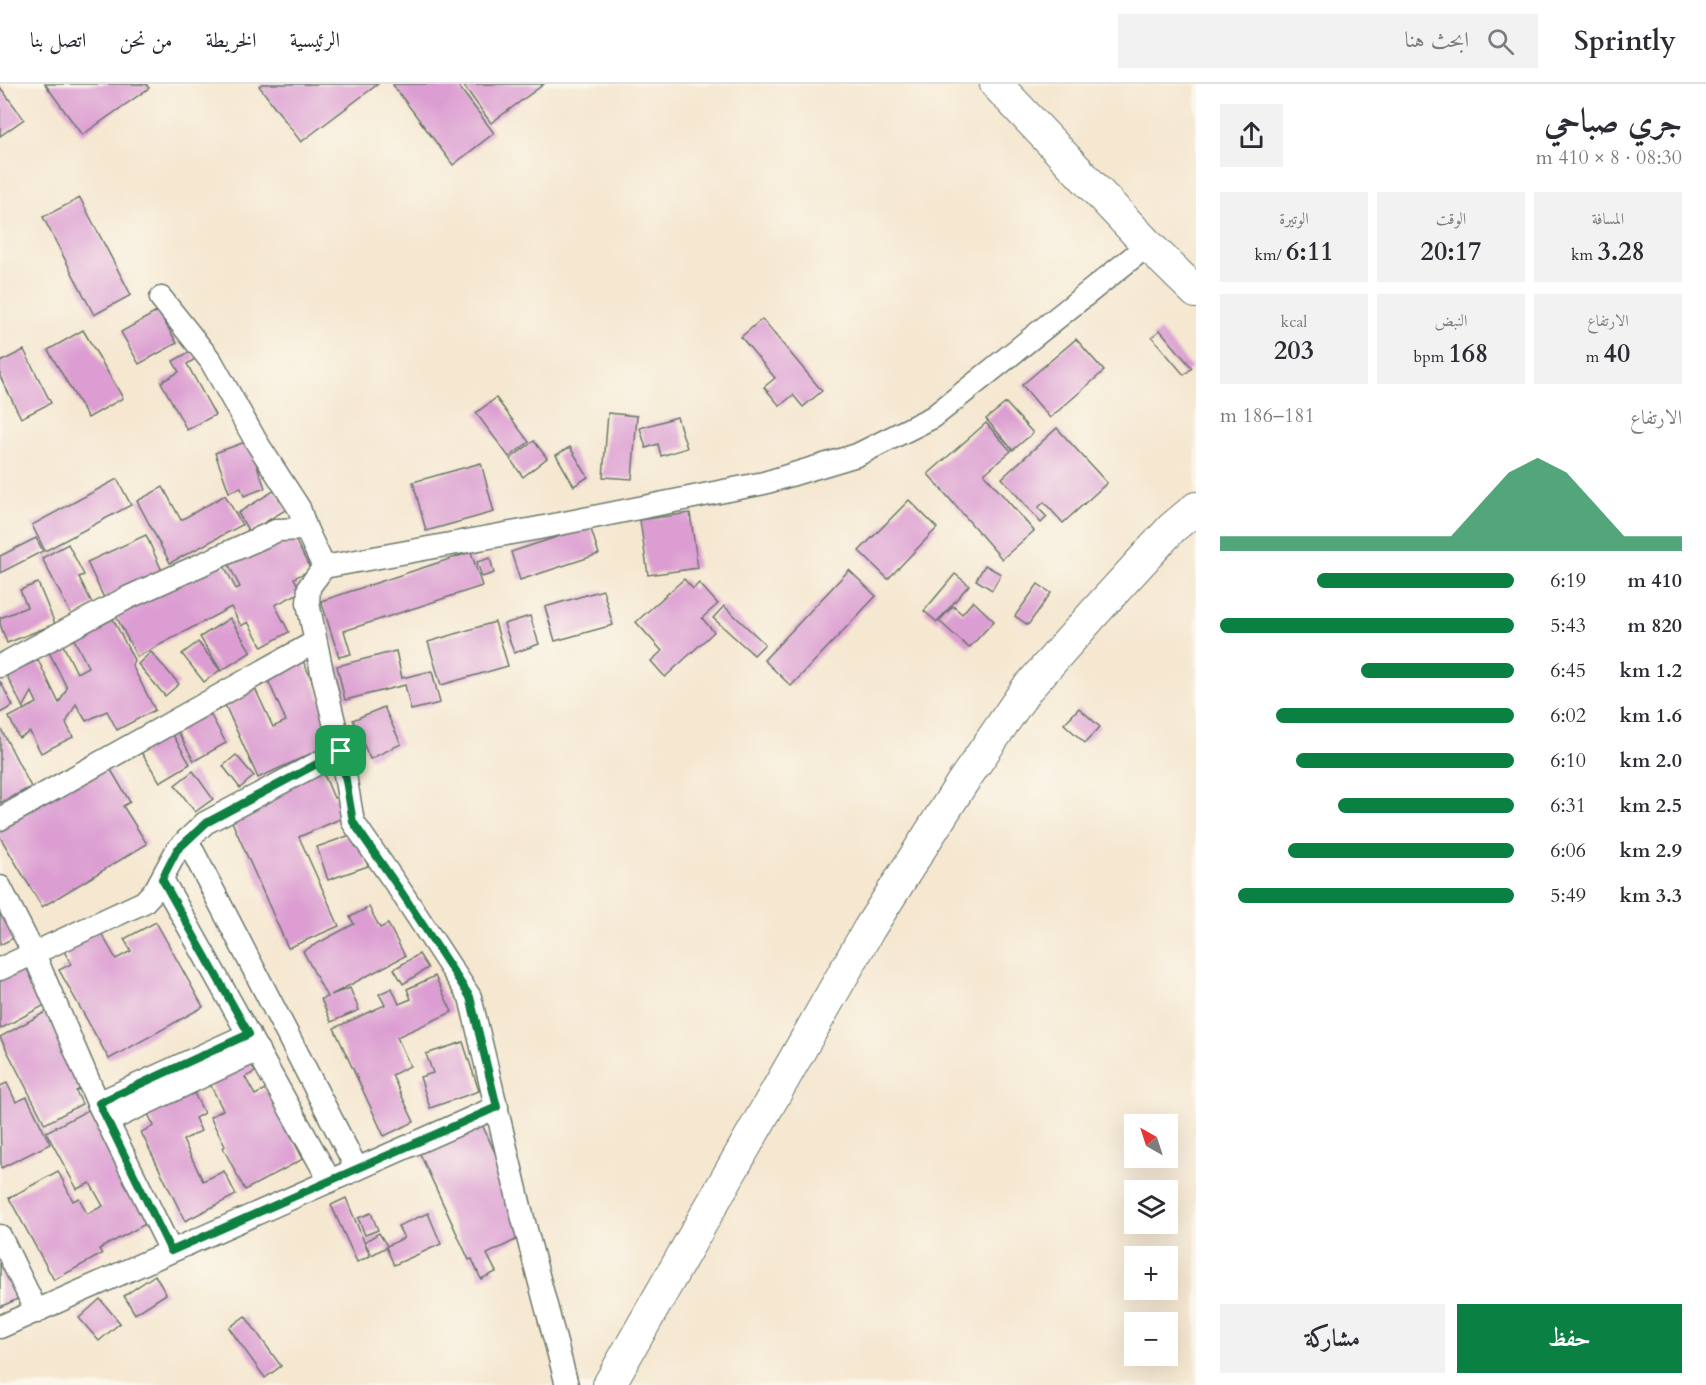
<!DOCTYPE html>
<html lang="ar">
<head>
<meta charset="utf-8">
<style>
	:root { --surface:#fff; --page:#f2f2f3; --text:#2b2b33; --muted:#7c7c81; --line:#e1e1e2; --accent:#0b8043 }
	body { margin:0; font-family:Cardo,Amiri,serif; background:var(--page); color:var(--text); direction:rtl; height:100vh; display:flex; flex-direction:column; font-size:22px; white-space:nowrap }
	* { box-sizing:border-box; margin:0 }
	p { font-size:20px; color:var(--muted) }
	.icon { flex:none; width:33px; height:33px; fill:none; stroke:currentColor; stroke-width:2; stroke-linecap:round; stroke-linejoin:round }
	.map { position:relative; flex:1; overflow:hidden; direction:ltr }
	.side { display:flex; flex-direction:column; background:var(--surface); width:510px }
	.side>* { flex:none }
	.needle { width:39px; rotate:321deg }
	.buttons { position:absolute; left:1124px; top:1030px; display:grid; gap:12px }
	.buttons a { display:grid; place-items:center; width:54px; height:54px; border-radius:0px; background:var(--surface); box-shadow:0 6px 24px #0002; font-size:30px }
	.pin { position:absolute; display:grid; place-items:center; width:51px; height:51px; color:#fff; margin:-26px; border-radius:12px; box-shadow:0 3px 9px #0006 }
	.round { display:grid; place-items:center; flex:none; width:63px; height:63px; border-radius:0px; background:var(--page) }
	.headline { display:flex; align-items:center; justify-content:space-between; height:102px; padding:0 24px }
	h1 { font-size:33px; font-weight:700; line-height:45px }
	.figures { display:grid; grid-template-columns:repeat(3,1fr); gap:9px; height:102px; padding:6px 24px }
	.figures div { display:grid; align-content:center; border-radius:0px; background:var(--page); text-align:center }
	.figures b { font-size:26px; font-weight:700 }
	.figures small { font-size:16px; font-weight:400 }
	.figures p { font-size:16px }
	.chart { height:168px; padding:12px 24px }
	.chart p { display:flex; justify-content:space-between }
	.chart svg { width:100%; height:108px; margin-top:6px; fill:var(--accent); opacity:.7 }
	.action { display:flex; gap:12px; margin-top:auto; padding:12px 24px }
	.action a { flex:1; height:69px; border-radius:0px; background:var(--accent); color:#fff; font-size:24px; font-weight:700; line-height:69px; text-align:center }
	.action a+a { background:var(--page); color:var(--text) }
	ul { padding:0 24px; list-style:none; font-size:20px }
	li { display:grid; grid-template-columns:96px 72px 1fr; align-items:center; height:45px }
	li i { height:15px; border-radius:8px; background:var(--accent) }
	header { display:flex; align-items:center; gap:36px; box-sizing:border-box; height:84px; padding:0 30px; background:var(--surface); border-bottom:2px solid var(--line) }
	header strong { font-size:28px }
	nav { display:flex; gap:33px; margin-inline-start:auto; font-size:21px }
	.search { width:420px; height:54px; background:var(--page); display:flex; align-items:center; gap:15px; box-sizing:border-box; padding:0 21px; border-radius:0px; color:var(--muted); font-size:22px }
	main { display:flex; flex:1; min-height:0 }
	.map>svg:first-child { display:block }
	.building { fill:#dc9ed2 }
	.lines { fill:none; stroke-linecap:round; stroke-linejoin:round }
	.minor-casing { stroke:#6a786b; stroke-width:25 }
	.secondary-casing { stroke:#6a786b; stroke-width:34 }
	.minor { stroke:#fff; stroke-width:22 }
	.secondary { stroke:#fff; stroke-width:32 }
	.route-casing { stroke:#fff; stroke-width:12 }
	.route { stroke:#0b8043; stroke-width:8 }
</style>
</head>
<body>
<header>
<strong>Sprintly</strong>
<div class="search"><svg class="icon" aria-label="search" viewBox="0 0 24 24"><circle cx="10" cy="10" r="6"/><path d="M15 15l6 6"/></svg>ابحث هنا</div>
<nav><a>الرئيسية</a><a>الخريطة</a><a>من نحن</a><a>اتصل بنا</a></nav>
</header>
<main>
<section class="side">
<div class="headline"><div><h1>جري صباحي</h1><p>08:30 · 8 × 410 m</p></div><a class="round"><svg class="icon" aria-label="share" viewBox="0 0 24 24"><path d="M12 15V3M7 8l5-5 5 5M5 13v7h14v-7"/></svg></a></div>
<div class="figures">
<div><p>المسافة</p><b>3.28<small> km</small></b></div>
<div><p>الوقت</p><b>20:17</b></div>
<div><p>الوتيرة</p><b>6:11<small> /km</small></b></div>
</div>
<div class="figures">
<div><p>الارتفاع</p><b>40<small> m</small></b></div>
<div><p>النبض</p><b>168<small> bpm</small></b></div>
<div><p>kcal</p><b>203</b></div>
</div>
<div class="chart"><p><span>الارتفاع</span>181–186 m</p>
<svg viewBox="0 0 160 44" preserveAspectRatio="none"><path d="M0 44V38L10 38L20 38L30 38L40 38L50 38L60 38L70 38L80 38L90 25L100 12L110 6L120 12L130 25L140 38L150 38L160 38V44z"/></svg>
</div>
<ul>
<li><b>410 m</b>6:19<i style="width:67%"></i></li>
<li><b>820 m</b>5:43<i style="width:100%"></i></li>
<li><b>1.2 km</b>6:45<i style="width:52%"></i></li>
<li><b>1.6 km</b>6:02<i style="width:81%"></i></li>
<li><b>2.0 km</b>6:10<i style="width:74%"></i></li>
<li><b>2.5 km</b>6:31<i style="width:60%"></i></li>
<li><b>2.9 km</b>6:06<i style="width:77%"></i></li>
<li><b>3.3 km</b>5:49<i style="width:94%"></i></li>
</ul>
<div class="action"><a>حفظ</a><a>مشاركة</a></div>
</section>
<div class="map">
<svg width="1196" height="1301" viewBox="0 0 1196 1301">
	<rect width="100%" height="100%" fill="#fbf7ec"/>
	<filter id="ink" filterUnits="userSpaceOnUse"><feTurbulence type="fractalNoise" baseFrequency=".0167" numOctaves="2"/><feDisplacementMap in="SourceGraphic" scale="12" xChannelSelector="R" yChannelSelector="G"/><feConvolveMatrix kernelMatrix="1 2 1 2 8 2 1 2 1" color-interpolation-filters="sRGB"/></filter>
	<filter id="wash" filterUnits="userSpaceOnUse"><feTurbulence type="fractalNoise" baseFrequency=".008" numOctaves="4" result="noise"/><feDisplacementMap in="SourceGraphic" scale="24" xChannelSelector="R" yChannelSelector="G"/><feGaussianBlur stdDeviation="1.35" result="paint"/><feColorMatrix in="noise" values="0 0 0 0 0 0 0 0 0 0 0 0 0 0 0 0 0 1.4 0 .05"/><feComposite in="paint" operator="in"/></filter>
	<g filter="url(#wash)">
		<rect width="100%" height="100%" fill="#f5e7d0"/>
		<g id="blocks">
			<!-- building -->
			<g class="building">
				<path d="M45,0h101l3,4 -67,47z"/>
				<path d="M262,0h116l-77,58 -42,-56z"/>
				<path d="M395,0h62l37,49 -41,32 -60,-80z"/>
				<path d="M466,0h78l-53,39 -27,-37z"/>
				<path d="M0,3l24,32 -24,17z"/>
				<path d="M80,114l51,97 -37,20 -51,-98z"/>
				<path d="M158,227l19,32 -38,21 -18,-32z"/>
				<path d="M762,235l60,72 -19,16 -10,-12 -13,11 -16,-19 11,-9 -34,-41z"/>
				<path d="M83,246l40,68 -35,20 -40,-68z"/>
				<path d="M1160,246l32,38 -8,7 -32,-38z"/>
				<path d="M1076,255l28,32 -54,47 -28,-33z"/>
				<path d="M24,266l27,53 -30,15 -21,-42v-14z"/>
				<path d="M191,267l4,8 -8,5 28,51 -28,15 -26,-48 18,-10 -6,-11z"/>
				<path d="M496,314l33,44 -20,15 -33,-44z"/>
				<path d="M1006,319l27,30 -20,17 -27,-31z"/>
				<path d="M608,329l29,3 -5,63 -29,-2z"/>
				<path d="M677,333l10,31 -26,8 -3,-12 -12,4 -6,-20z"/>
				<path d="M986,339l25,28 -27,23 50,57 -32,28 -74,-85z"/>
				<path d="M1057,344l50,55 -44,40 -19,-21 -6,6 9,9 -6,6 -39,-45z"/>
				<path d="M248,357l17,47 -21,8 -3,-8 -12,4 -14,-39z"/>
				<path d="M534,357l13,17 -24,19 -13,-18z"/>
				<path d="M570,363l18,30 -14,9 -18,-31z"/>
				<path d="M481,379l13,49 -68,19 -13,-49z"/>
				<path d="M117,395l14,26 -86,46 -13,-26z"/>
				<path d="M163,403l18,33 44,-25 17,30 -72,38 -33,-62z"/>
				<path d="M275,406l12,19 -38,23 -11,-19z"/>
				<path d="M909,416l28,28 -49,51 -29,-28z"/>
				<path d="M690,429l8,55 -50,7 -8,-55z"/>
				<path d="M590,442l9,28 -79,26 -9,-28z"/>
				<path d="M291,448l20,38 -17,8 7,14 -26,13 14,27 -27,15 -14,-25 -7,4 -10,-19 -94,50 -22,-43 108,-50 13,25 4,-2 -11,-22z"/>
				<path d="M146,451l16,36 -58,27 -17,-36z"/>
				<path d="M36,454l7,13 -43,22v-17z"/>
				<path d="M68,460l16,31 -5,2 14,28 -21,11 -30,-58z"/>
				<path d="M471,468l11,34 -138,45 7,23 -12,3 -18,-56z"/>
				<path d="M490,474l4,15 -12,4 -5,-15z"/>
				<path d="M985,481l16,9 -9,16 -16,-10z"/>
				<path d="M849,486l27,26 -85,90 -27,-26z"/>
				<path d="M955,490l14,11 -32,37 -13,-11z"/>
				<path d="M684,495l9,10 6,-6 19,21 -16,14 12,14 -49,45 -14,-16 11,-10 -26,-29z"/>
				<path d="M38,499l17,41 -48,19 -7,-19v-6l27,-11 -7,-17z"/>
				<path d="M1038,500l13,9 -23,32 -13,-9z"/>
				<path d="M603,506l10,35 -58,16 -10,-34z"/>
				<path d="M973,517l21,20 -25,27 -30,-27 14,-15 9,8z"/>
				<path d="M724,522l41,38 -11,11 -41,-37z"/>
				<path d="M530,532l9,28 -25,9 -10,-29z"/>
				<path d="M230,534l21,34 -30,19 -21,-34z"/>
				<path d="M113,535l21,41 -2,5 23,45 -38,20 -10,-19 -21,10 -10,-17 -10,19 7,14 -32,16 -11,-21 -11,6 -10,-21 28,-14 -5,-11 -9,16 -17,-34 32,-14 21,43 8,-15 -22,-44 14,-7 18,36 11,-6 -14,-28z"/>
				<path d="M495,538l13,44 -67,19 -13,-43z"/>
				<path d="M198,558l22,28 -16,12 -22,-28z"/>
				<path d="M396,567l6,27 30,-7 8,32 -29,7 -6,-25 -60,15 -8,-34z"/>
				<path d="M151,568l28,32 -14,12 -27,-32z"/>
				<path d="M303,577l22,48 11,33 -78,36 -37,-82 31,-14 21,45 13,-6 -19,-43z"/>
				<path d="M0,597l13,25 -13,7z"/>
				<path d="M384,623l17,37 -31,15 -17,-39z"/>
				<path d="M1079,624l21,19 -15,16 -21,-19z"/>
				<path d="M208,626l18,33 -32,18 -18,-33z"/>
				<path d="M0,643l31,60 -31,16z"/>
				<path d="M170,646l20,34 -30,18 -21,-33z"/>
				<path d="M236,671l18,21 -14,12 -17,-22z"/>
				<path d="M104,674l26,44 -7,4 24,38 -105,63 -42,-70v-17z"/>
				<path d="M320,681l14,33 6,-3 9,20 -50,22 40,89 -51,22 -63,-142z"/>
				<path d="M193,687l20,28 -18,13 -20,-27z"/>
				<path d="M356,749l12,33 -40,14 -11,-33z"/>
				<path d="M0,817l19,34 -19,10z"/>
				<path d="M369,823l11,21 8,-4 17,32 -74,39 19,-7 9,22 -28,12 -10,-23 6,-2 -24,-46 51,-27 -4,-7z"/>
				<path d="M156,838l47,85 -94,52 -50,-89 12,-6 -8,-15 36,-20 17,30 15,-8 -7,-12z"/>
				<path d="M419,870l9,14 -25,16 -9,-15z"/>
				<path d="M26,883l19,38 -45,24v-49z"/>
				<path d="M435,892l17,36 -55,25 13,29 -18,9 22,47 -30,14 -50,-108 51,-23 -6,-11 13,-6 7,16 12,-5 -4,-10z"/>
				<path d="M49,926l40,74 -13,7 6,13 -37,20 -45,-87z"/>
				<path d="M463,958l16,49 -49,17 -10,-31 13,-4 -7,-19z"/>
				<path d="M250,977l5,11 -10,5 10,18 12,-6 36,70 -58,31 -22,-42 2,-2 -15,-29 13,-7 -14,-28z"/>
				<path d="M7,999l9,19 11,-5 23,47 -49,24 -1,-82z"/>
				<path d="M189,999l15,30 -9,5 6,13 -18,9 20,41 21,-10 12,24 -51,26 -44,-89 13,-6 -10,-20z"/>
				<path d="M92,1024l61,112 -54,29 3,5 -48,26 -45,-82 49,-27 15,30 6,-3 8,16 16,-8 -13,-23 -13,6 -31,-57z"/>
				<path d="M478,1032l54,116 -45,22 9,18 -15,7 -9,-20 -3,1 -53,-115z"/>
				<path d="M346,1114l24,58 -13,6 -26,-57z"/>
				<path d="M371,1129l7,17 -13,5 -7,-17z"/>
				<path d="M428,1129l13,31 -47,21 -8,-18 -14,8 -8,-13 15,-9 8,13 17,-8 -6,-12z"/>
				<path d="M0,1144l31,65 -31,14z"/>
				<path d="M155,1191l11,19 -31,20 -11,-18z"/>
				<path d="M100,1215l20,24 -21,18 -20,-23z"/>
				<path d="M245,1232l36,50 -16,12 -36,-50z"/>
			</g>
		</g>
	</g>
	<g filter="url(#ink)">
		<use href="#blocks" fill-opacity="0" stroke="#6a786b" stroke-width="1.5"/>
		<g class="lines">
			<!-- minor casing -->
			<g class="minor-casing">
				<g id="minor">
					<path d="M161,214l50,63 46,82 42,65 7,21 18,38"/>
					<path d="M0,582l127,-68 151,-68 28,-1"/>
					<path d="M0,735l315,-177"/>
					<path d="M187,756l170,329"/>
					<path d="M162,795l168,302"/>
					<path d="M0,803l34,67 64,149 73,148"/>
					<path d="M0,885l144,-67 12,-13 21,-39 28,-27 136,-72"/>
					<path d="M98,1019l151,-69"/>
					<path d="M108,1037l150,-71"/>
					<path d="M0,1152l37,76"/>
					<path d="M0,1243l497,-220"/>
					<path d="M567,1301l-46,-174 -51,-214 -70,-107 -47,-68 -12,-71 -19,-79 -14,-69 1,-16 15,-20 215,-39 225,-45 93,-28 76,-38 215,-172"/>
				</g>
			</g>
			<!-- secondary casing -->
			<g class="secondary-casing">
				<g id="secondary">
					<path d="M996,0l152,161 48,47"/>
					<path d="M609,1301l260,-456 93,-146 64,-93 70,-79 76,-83 24,-20"/>
				</g>
			</g>
			<!-- minor -->
			<use href="#minor" class="minor"/>
			<!-- secondary -->
			<use href="#secondary" class="secondary"/>
		</g>
	</g>
	<g class="lines" filter="url(#ink)">
		<!-- route casing -->
		<g class="route-casing">
			<path id="route" d="M341,667l12,71 47,68 70,107 27,110 -326,144 -72,-148 150,-69 -87,-155 15,-29 29,-27z"/>
		</g>
		<!-- route -->
		<use href="#route" class="route"/>
	</g>
</svg>
<div class="buttons">
<a><svg class="needle" viewBox="-14 -14 28 28"><path d="M0-13l5 13h-10z" fill="#e53935"/><path d="M0 13l5-13h-10z" fill="#7c7c81"/></svg></a>
<a><svg class="icon" aria-label="layers" viewBox="0 0 24 24"><path d="M12 4l9 5-9 5-9-5zM3 14l9 5 9-5"/></svg></a>
<a>+</a>
<a>−</a>
</div>
<div class="pin" style="left:341px;top:667px;background:#1e9e55"><svg class="icon" aria-label="arrive" viewBox="0 0 24 24"><path d="M6 21V4h12l-3 4 3 4H6"/></svg></div>
</div>
</main>
</body>
</html>
